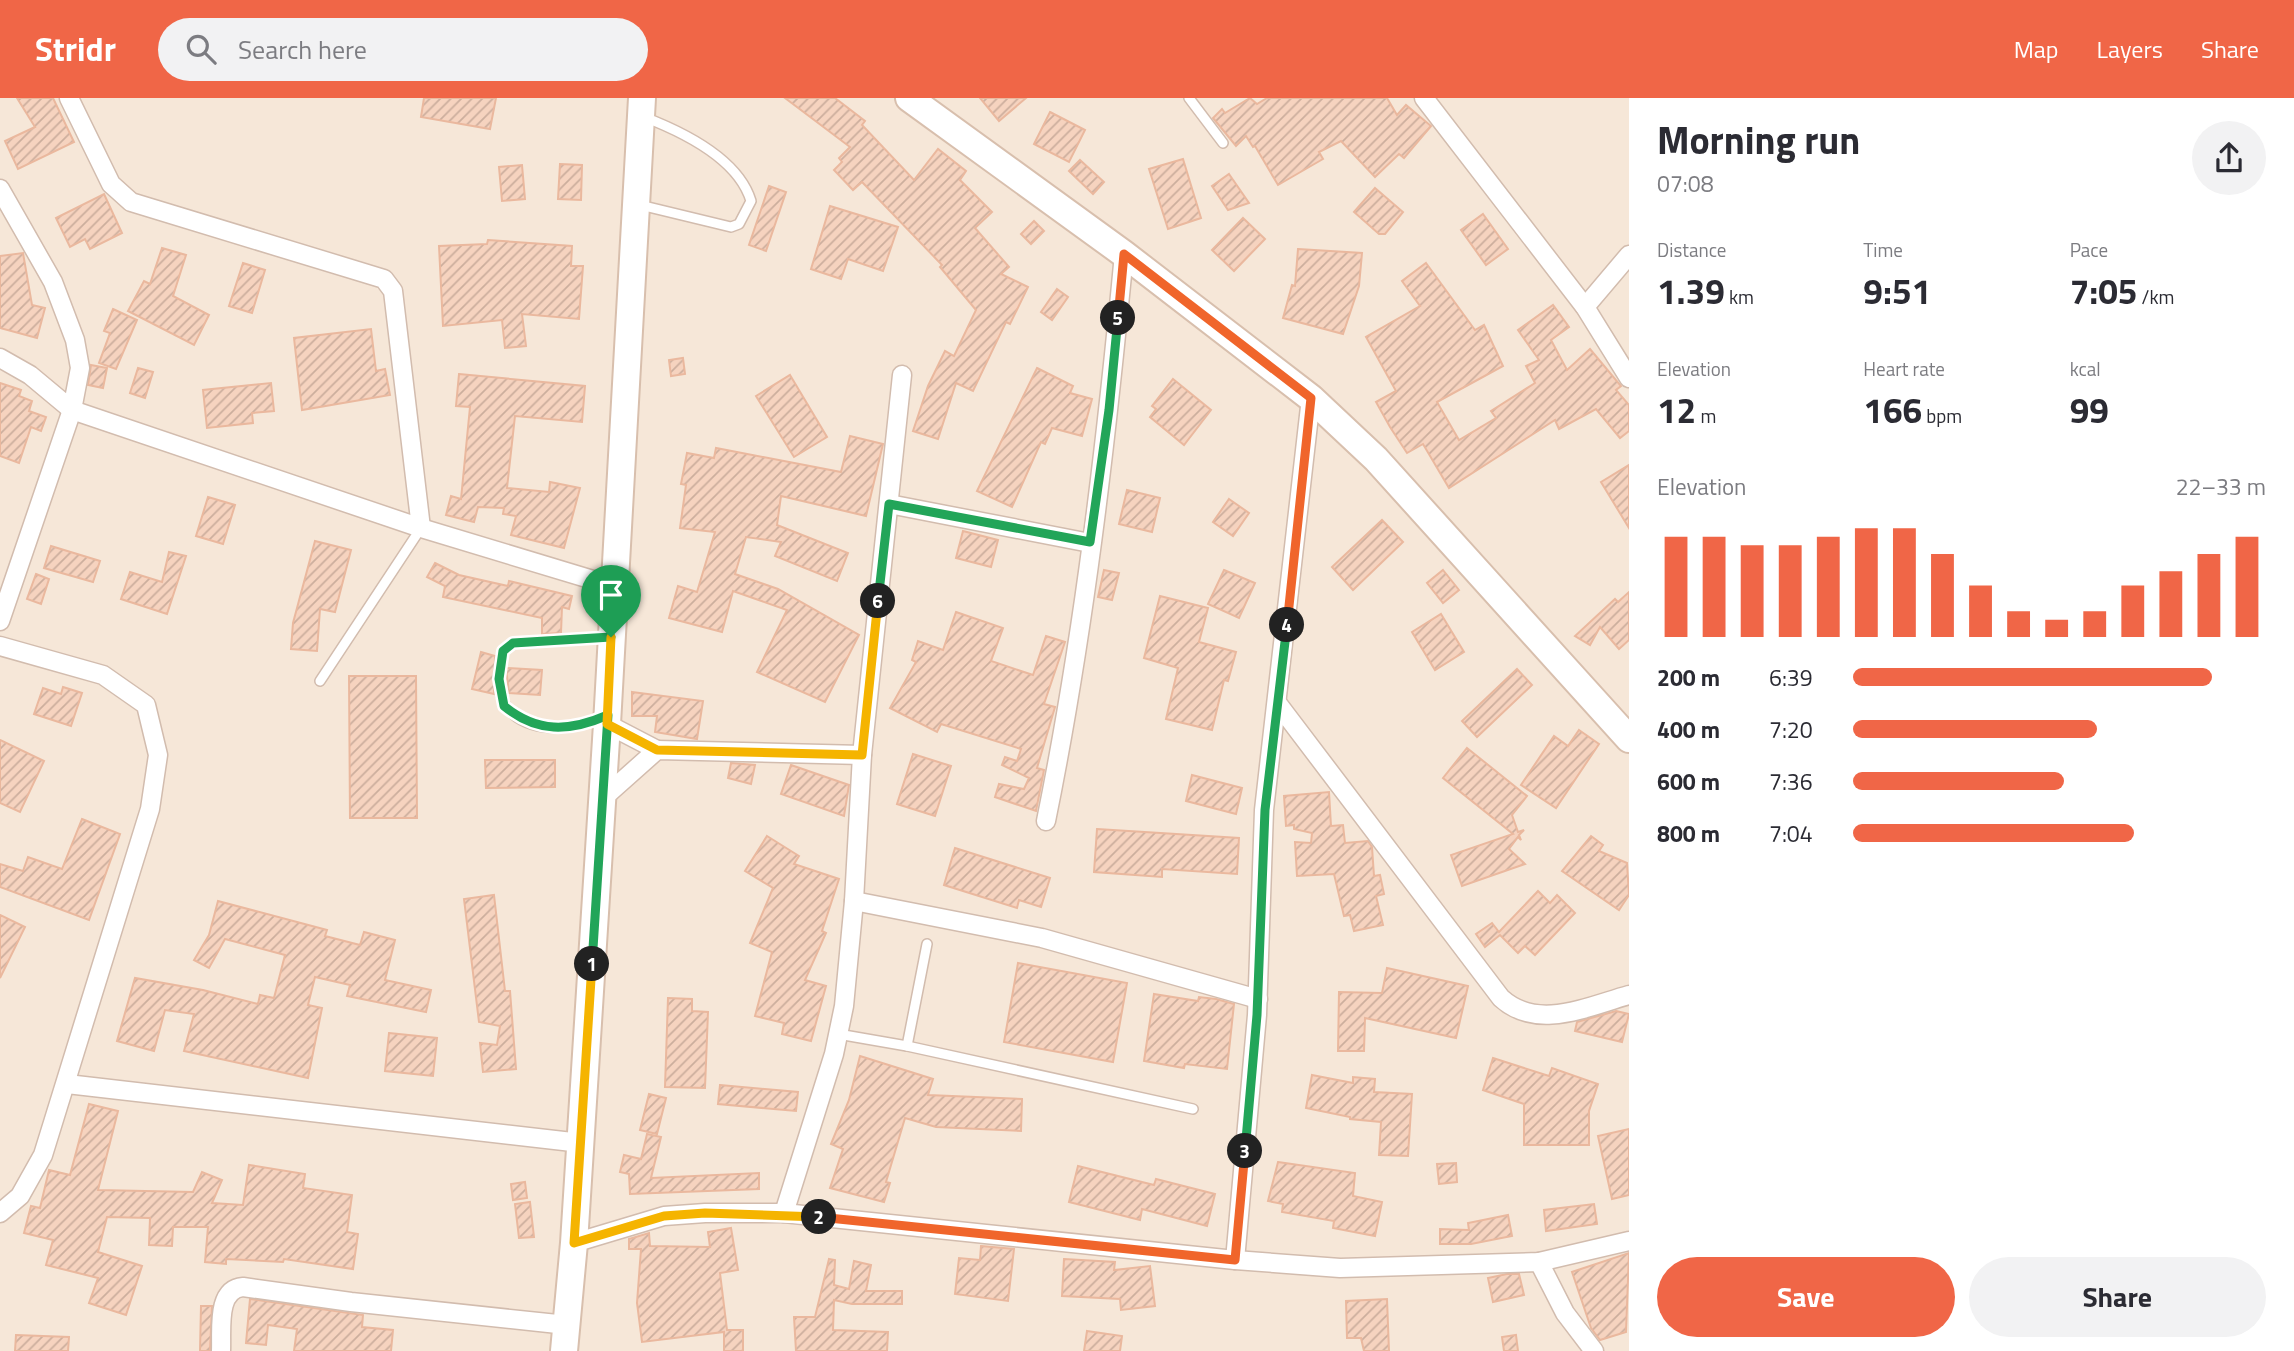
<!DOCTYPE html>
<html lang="en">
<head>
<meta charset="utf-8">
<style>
	:root { --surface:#fff; --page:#f2f2f3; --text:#2b2b33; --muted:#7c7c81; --accent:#f06647 }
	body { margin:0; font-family:"Titillium Web",sans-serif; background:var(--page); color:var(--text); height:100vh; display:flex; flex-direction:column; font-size:26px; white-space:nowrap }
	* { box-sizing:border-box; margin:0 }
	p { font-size:23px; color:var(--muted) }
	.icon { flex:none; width:38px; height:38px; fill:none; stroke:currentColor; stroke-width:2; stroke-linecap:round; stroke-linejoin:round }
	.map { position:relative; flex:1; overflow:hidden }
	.sheet { display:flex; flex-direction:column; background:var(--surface); width:665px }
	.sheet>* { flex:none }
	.pin { position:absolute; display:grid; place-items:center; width:60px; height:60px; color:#fff; margin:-72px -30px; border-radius:50% 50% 50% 0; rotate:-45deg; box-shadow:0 0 7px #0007 }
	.pin .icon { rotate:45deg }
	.km { position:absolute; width:35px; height:35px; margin:-18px; border-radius:50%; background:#222; color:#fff; font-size:19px; line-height:35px; text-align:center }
	.round { display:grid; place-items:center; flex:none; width:74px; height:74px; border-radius:37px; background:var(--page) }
	.overview { display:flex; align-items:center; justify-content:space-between; height:119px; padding:0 28px }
	h1 { font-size:38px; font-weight:700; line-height:52px }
	.metrics { display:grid; grid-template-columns:repeat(3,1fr); gap:10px; height:119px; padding:7px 28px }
	.metrics div { display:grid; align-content:center }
	.metrics b { font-size:35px; font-weight:700 }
	.metrics small { font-size:19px; font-weight:400 }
	.metrics p { font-size:19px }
	.chart { height:196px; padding:14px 28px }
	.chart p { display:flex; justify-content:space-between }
	.chart svg { width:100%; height:126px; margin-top:7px; stroke:var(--accent); stroke-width:6 }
	.cta { display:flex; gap:14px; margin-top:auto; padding:14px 28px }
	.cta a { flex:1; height:80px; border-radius:42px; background:var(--accent); color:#fff; font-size:28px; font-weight:700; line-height:80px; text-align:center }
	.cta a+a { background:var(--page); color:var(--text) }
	ul { padding:0 28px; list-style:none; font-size:23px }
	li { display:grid; grid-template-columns:112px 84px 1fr; align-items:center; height:52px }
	li i { height:18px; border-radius:9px; background:var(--accent) }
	header { display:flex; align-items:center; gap:42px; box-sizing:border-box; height:98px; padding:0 35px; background:var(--accent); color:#fff }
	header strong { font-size:33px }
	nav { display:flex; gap:38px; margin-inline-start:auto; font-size:24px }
	.search { width:490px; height:63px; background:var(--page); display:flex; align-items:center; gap:18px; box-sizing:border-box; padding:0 24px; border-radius:38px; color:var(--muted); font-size:26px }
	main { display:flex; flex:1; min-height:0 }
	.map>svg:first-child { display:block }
	.residential { fill:#f6e7d8 }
	.building { fill:url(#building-hatch); stroke:#eab89e; stroke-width:2 }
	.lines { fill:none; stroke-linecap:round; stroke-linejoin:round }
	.lane-casing { stroke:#d2bcae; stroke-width:12 }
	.street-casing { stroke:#d2bcae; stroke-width:21 }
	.secondary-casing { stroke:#d8bfad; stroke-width:30 }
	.lane { stroke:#fff; stroke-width:9 }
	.street { stroke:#fff; stroke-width:18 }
	.secondary { stroke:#fff; stroke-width:26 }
	.split-1-casing { stroke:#fff; stroke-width:14 }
	.split-2-casing { stroke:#fff; stroke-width:14 }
	.split-3-casing { stroke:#fff; stroke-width:14 }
	.split-4-casing { stroke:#fff; stroke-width:14 }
	.split-5-casing { stroke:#fff; stroke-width:14 }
	.split-6-casing { stroke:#fff; stroke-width:14 }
	.split-7-casing { stroke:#fff; stroke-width:14 }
	.split-1 { stroke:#22a559; stroke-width:9 }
	.split-2 { stroke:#f5b400; stroke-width:9 }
	.split-3 { stroke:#f0652b; stroke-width:9 }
	.split-4 { stroke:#22a559; stroke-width:9 }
	.split-5 { stroke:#f0652b; stroke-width:9 }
	.split-6 { stroke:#22a559; stroke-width:9 }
	.split-7 { stroke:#f5b400; stroke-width:9 }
</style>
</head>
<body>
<header>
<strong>Stridr</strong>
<div class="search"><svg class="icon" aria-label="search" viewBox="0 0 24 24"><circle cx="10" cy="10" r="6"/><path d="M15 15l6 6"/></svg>Search here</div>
<nav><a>Map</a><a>Layers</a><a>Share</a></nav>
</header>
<main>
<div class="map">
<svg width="1629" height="1253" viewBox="0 0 1629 1253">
	<defs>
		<pattern id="building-hatch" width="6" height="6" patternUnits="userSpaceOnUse" patternTransform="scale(1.75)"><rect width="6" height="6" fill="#f6d3bf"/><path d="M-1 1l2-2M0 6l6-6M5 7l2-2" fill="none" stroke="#ccae9d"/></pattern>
	</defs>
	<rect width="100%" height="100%" fill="#fef5ea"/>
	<!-- residential -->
	<rect class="residential" x="0" y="0" width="1629" height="1253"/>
	<!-- building -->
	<g class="building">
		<path d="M17,0h36l21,44 -56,27 -13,-28 30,-14z"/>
		<path d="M424,0h72l-6,31 -69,-12z"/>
		<path d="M785,0h50l30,23 -3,4 52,55 24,-31 28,22 -6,9 32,32 -17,16 34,39 -8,7 27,13 -18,37 -4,-2 -33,69 -17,-8 -18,56 -25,-8 15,-45 17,-35 9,5 22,-46 -36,-43 2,-2 -80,-83 -9,8 -19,-20 8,-8 -3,-4 11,-11z"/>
		<path d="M980,0h46l-27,23z"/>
		<path d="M1250,0l7,6 10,-6h120l10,17 9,-10 25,21 -27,32 -5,-4 -24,23 -34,-36 -22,11 4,7 -45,26 -23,-39 -2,1 -7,-11 -10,10 -23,-28 9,-9 3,4z"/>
		<path d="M1050,14l35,18 -16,32 -35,-18z"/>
		<path d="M1183,61l18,59 -33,11 -19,-60z"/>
		<path d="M1080,62l24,22 -11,12 -24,-23z"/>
		<path d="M560,66l22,1 -1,35 -23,-1z"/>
		<path d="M522,67l3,34 -23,2 -3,-34z"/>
		<path d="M1229,76l20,29 -21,7 -16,-24z"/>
		<path d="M769,88l17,6 -20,59 -17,-6z"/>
		<path d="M1375,90l28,24 -18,22h-6l-25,-22z"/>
		<path d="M104,96l18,39 -32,16 -5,-10 -15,8 -14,-29z"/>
		<path d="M830,108l68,21 -15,44 -35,-12 -7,20 -30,-10z"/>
		<path d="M1483,116l25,35 -22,16 -25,-35z"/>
		<path d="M1243,120l22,21 -31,32 -22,-21z"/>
		<path d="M1034,123l10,10 -13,13 -10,-10z"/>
		<path d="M488,142l84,6 -1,20h12l-4,53 -57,-5 4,32 -21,2 -3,-28 -59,6 -4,-80 48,-2z"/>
		<path d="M162,150l24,7 -13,41 36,19 -15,30 -66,-34 16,-30 6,3z"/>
		<path d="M1298,151l64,4 -3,33 -16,48 -60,-16 9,-33 3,1z"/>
		<path d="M23,155l9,52 13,3 -8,30 -37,-10v-72z"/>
		<path d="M243,165l22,7 -13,43 -23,-7z"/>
		<path d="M1426,165l49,67 9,-5 19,41 -66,36 22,38 37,-22 -5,-7 44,-28 -9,-17 13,-6 -21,-30 35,-25 16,22 -18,13 16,30 23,-21 31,37 -5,4 13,15v26l-9,7 -24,-29 -37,20 -4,-9 -106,68 -26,-44 -16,9 -17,-26 -14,-25 20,-11 -30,-54 54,-31 -18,-25z"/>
		<path d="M1057,191l11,8 -16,23 -11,-8z"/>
		<path d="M113,211l24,11 -21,49 -17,-6 11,-30 -6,-2z"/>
		<path d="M371,231l5,42 9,-2 5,26 -88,15 -8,-72z"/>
		<path d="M683,260l2,16 -14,2 -2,-16z"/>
		<path d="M91,267l16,3 -4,20 -15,-3z"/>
		<path d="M138,270l15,4 -8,26 -15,-5z"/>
		<path d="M1037,270l36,18 -3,7 22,6 -10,37 -30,-8 -7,16 -4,-2 -29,65 -35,-16z"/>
		<path d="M459,276l126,12 -3,36 -67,-6 -8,72 42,4 1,-10 30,6 -16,60 -53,-13 5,-19 -13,-2 1,-6 -26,-1 -4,15 -28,-7 5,-19 10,3 9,-92 -14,-1z"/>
		<path d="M790,277l37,62 -33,20 -38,-61z"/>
		<path d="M1173,281l38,31 -27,35 -34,-28 6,-8 -4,-3z"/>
		<path d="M0,285l21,7 -2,6 13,5 -3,10 17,6 -5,14 -10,-4 -12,36 -19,-7z"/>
		<path d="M271,285l3,28 -22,2 1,10 -46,5 -4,-38z"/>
		<path d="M850,338l33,8 -17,72 -85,-20 -4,29 71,28 -11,28 -62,-25 6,-14 -35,-5 -11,37 43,15 81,46 -34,67 -68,-30 30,-62 -54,-19 -11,41 -53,-14 9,-32 19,6 18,-60 -35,-4 6,-43 -5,-1 6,-31 27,5 2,-10 125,24z"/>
		<path d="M1629,367v63l-28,-46z"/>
		<path d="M1127,392l33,8 -8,34 -33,-8z"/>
		<path d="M208,399l27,8 -12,39 -27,-8z"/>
		<path d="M1229,401l20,14 -16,23 -20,-14z"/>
		<path d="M1382,422l21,22 -50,48 -21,-23z"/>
		<path d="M963,433l35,9 -7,27 -35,-9z"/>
		<path d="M315,443l36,9 -16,62 -15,-3 -3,42 -26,-2 2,-26z"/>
		<path d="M51,448l49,15 -7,21 -49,-14z"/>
		<path d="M169,454l17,4 -19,58 -46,-15 9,-27 32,10z"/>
		<path d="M435,465l24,12 49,11 1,-5 63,15 -3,13 -7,-2 -1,26 -19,1v-16l-99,-21 2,-11 -18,-9z"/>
		<path d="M1104,472l15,3 -7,27 -14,-3z"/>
		<path d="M1224,472l31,13 -16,35 -31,-14z"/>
		<path d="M1443,472l16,20 -16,13 -16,-20z"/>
		<path d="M36,476l13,5 -8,25 -14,-5z"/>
		<path d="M1629,494v48l-10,9 -19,-22 -10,18 -15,-9 40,-37 3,3z"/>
		<path d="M1160,498l48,12 -9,34 37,10 -8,29 -4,-1 -12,50 -46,-11 12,-51 -34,-10z"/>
		<path d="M956,514l47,16 -12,33 42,14 13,-39 19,6 -21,62 11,3 -18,61 7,2 -8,41 -41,-14 4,-13 25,5 5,-11 -27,-13 3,-8 12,4 4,-12 -80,-25 -4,8 -47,-24 26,-46 -4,-2 6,-19 25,9z"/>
		<path d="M1441,516l23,38 -29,18 -23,-38z"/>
		<path d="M481,554l14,4 -1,38 -22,-5z"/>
		<path d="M506,570l36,2 -2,25 -31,-2z"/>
		<path d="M1517,571l15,16 -55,52 -15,-16z"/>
		<path d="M349,578h67l1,142h-67z"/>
		<path d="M63,589l19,6 -11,33 -37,-12 9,-26 18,6z"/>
		<path d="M632,594l71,9 -6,38 -42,-7 2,-16h-25z"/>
		<path d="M1579,632l20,14 -43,64 -35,-23 33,-49 14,10z"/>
		<path d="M0,642l44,21 -24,51 -20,-9z"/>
		<path d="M1467,650l60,48 -15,19 6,17 6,-2 -5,5 2,5 -3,-3 -9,12 16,15 -63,22 -11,-31 62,-21 -70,-56z"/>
		<path d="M913,656l38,12 -16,50 -38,-12z"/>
		<path d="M485,662h70v27l-69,1z"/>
		<path d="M731,665l24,2 -4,19 -23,-6z"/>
		<path d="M791,667l58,20 -5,31 -63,-22z"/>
		<path d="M1192,677l50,13 -6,26 -50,-13z"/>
		<path d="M1329,694l2,34 12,-1 2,18 23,-2 4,6 2,29 6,-1 4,19 -8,2 7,29 -29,6 -4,-16 -6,1 -10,-42 -37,2 -2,-34 16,1 1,-10 -18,-4v-4l-8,1 -2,-30z"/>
		<path d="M82,721l38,15 -31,86 -89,-33v-23l23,7 5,-14 34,12z"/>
		<path d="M1097,731l142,9 -2,36 -75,-5v8l-68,-5z"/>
		<path d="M767,738l32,20 -5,8 45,15 -17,52 4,2 -21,47 21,6 -15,55 -29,-7 2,-11 -29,-7 17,-64 -22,-9 23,-55 -28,-17z"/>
		<path d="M1591,738l12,9 -4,6 28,12 2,32 -10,15 -57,-39z"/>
		<path d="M955,750l95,30 -9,29 -22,-7 -2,8 -73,-23z"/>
		<path d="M1538,793l12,12 7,-8 18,18 -40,42 -10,-9 -7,7 -18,-18 -15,12 -9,-13 16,-11 7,9z"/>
		<path d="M494,797l11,96h5l6,78 -33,3 -3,-29 17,2 3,-19 -21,-4 -15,-123z"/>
		<path d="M218,803l109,29 -2,6 35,9 4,-13 31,8 -10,40 46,10 -5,22 -79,-16 3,-11 -35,-8 -7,28 14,3 -14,70 -124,-27 10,-37 -29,-4 -11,41 -37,-10 18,-63 68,12 55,14 2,-9 14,3 11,-43 -60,-16 -16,29 -15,-8 15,-25z"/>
		<path d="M0,817l25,12 -25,51z"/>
		<path d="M1018,865l109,20 -14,79 -109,-20z"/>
		<path d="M1387,870l81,18 -12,52 -91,-20 -1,33h-26l1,-59 43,1z"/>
		<path d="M1154,896l44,7 1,-4 17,2 18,5 -7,65 -42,-5 -1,4 -40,-7z"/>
		<path d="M668,900l24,1v12l16,1 -3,76 -40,-1z"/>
		<path d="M1616,913l13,3 -7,28 -47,-11 2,-9z"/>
		<path d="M389,935l48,5 -4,38 -48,-5z"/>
		<path d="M860,958l73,23 -5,16 94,4 -1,32 -85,-4 -31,-9 -19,64 4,1 -6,19 -54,-14 13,-39 -12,-5 18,-44z"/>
		<path d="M1493,960l56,18 3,-8 46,16 -9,27v34h-65v-41l-41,-14z"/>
		<path d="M1312,977l41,8v-6l22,2 -1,13 38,2 -4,62 -29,-1 2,-33 -31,-3v-2l-44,-9z"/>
		<path d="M720,987l78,7 -2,19 -78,-7z"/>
		<path d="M649,996l17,4 -9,36 -17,-4z"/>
		<path d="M89,1006l29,7 -20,79 95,2 9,-20 20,8 -10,23 31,2 6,-40 56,9 -2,14 49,7 -5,37 11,2 -5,35 -69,-10 -1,3 -57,-3v5l-21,-2 3,-35h-35l-1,19 -23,-1 1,-27 -43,-1 -9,35 44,14 -16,49 -37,-12 9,-25 -52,-13 7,-25 -29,-7 7,-27 9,2 9,-38 21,5z"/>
		<path d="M1629,1031v66l-17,4 -14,-63z"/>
		<path d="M647,1036l14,3 -10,41 108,-5v16l-129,5 -1,-20 -9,-2 4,-17 17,4z"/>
		<path d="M1278,1064l77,11 -2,23 29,6 -7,34 -42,-8 1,-7 -52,-9 1,-8 -15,-3z"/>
		<path d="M1456,1065l1,19 -18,2 -2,-20z"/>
		<path d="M1078,1068l76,19 2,-6 59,15 -8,32 -65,-17 -2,11 -71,-18z"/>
		<path d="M525,1084l2,16 -14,2 -2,-16z"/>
		<path d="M530,1104l4,35 -15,1 -4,-34z"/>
		<path d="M1594,1106l3,20 -51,7 -2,-21z"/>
		<path d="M1508,1117l4,21 -41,8h-31v-15l29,1 -1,-7z"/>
		<path d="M731,1130l7,42 -18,3 7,57h16v21h-19v-19l-82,10 -5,-39 4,-54h-12v-10l20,-6 1,13 60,1 -2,-15z"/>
		<path d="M981,1148l33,3 -6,52 -53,-7 4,-36 21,2z"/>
		<path d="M1629,1155l-3,79 -26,8 -9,-12 -19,-56z"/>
		<path d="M829,1161l6,1 -1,25 15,4 5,-28 17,4 -5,26h36v13h-50l-18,-4 -1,30 55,2 -1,19h-91l-2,-34h21z"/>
		<path d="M1064,1161l51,3 -1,8 36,-4 5,40 -34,4 -1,-11 -58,-3z"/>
		<path d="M1507,1176h12l5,21 -31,7 -5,-24z"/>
		<path d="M250,1201l113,16 -1,12 31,3 -2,21h-97l3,-22 -29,-4 -2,20 -20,-2z"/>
		<path d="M1387,1201l2,52h-25l-3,-13h-14l-1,-37z"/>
		<path d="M201,1208h11l-2,45h-10z"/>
		<path d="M1087,1233l35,5 -2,15h-36z"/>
		<path d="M16,1237l53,2 -1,14h-53z"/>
		<path d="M1516,1237l2,16h-14l-2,-14z"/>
	</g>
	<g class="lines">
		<!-- lane casing -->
		<g class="lane-casing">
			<g id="lane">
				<path d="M1189,0l34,45"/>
				<path d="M640,107l91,22 8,-3 12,-23c-13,-43 -68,-69 -107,-84"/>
				<path d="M320,583l101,-153"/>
				<path d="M603,619c-44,19 -109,16 -104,-46 1,-12 3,-22 14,-28l97,-6"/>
				<path d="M838,936l69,12 286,63"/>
				<path d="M907,948l20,-102"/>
			</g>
		</g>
		<!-- street casing -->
		<g class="street-casing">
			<g id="street">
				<path d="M69,0l42,86 20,18 253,77 9,12 28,237"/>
				<path d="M1424,0l161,209 44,71"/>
				<path d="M0,91l53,93 22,58 5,28 -8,42 -72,211"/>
				<path d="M1585,209l44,-52"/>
				<path d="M0,260l30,17 42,35 349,118 192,58"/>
				<path d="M889,406l201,39"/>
				<path d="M0,548l103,29 43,30 12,50 -8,54 -107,346 -23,41 -20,17"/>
				<path d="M1278,606l223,294c36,33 85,9 128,-3"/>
				<path d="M607,626l50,26"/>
				<path d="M602,701l55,-49 205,5"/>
				<path d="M1046,723c38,-187 60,-377 78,-567"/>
				<path d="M854,803l188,37 216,61"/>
				<path d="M67,986l514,59"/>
				<path d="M784,1115l50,-159 10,-48 10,-105 8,-146 40,-380"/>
				<path d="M574,1145l90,-27 41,-3h79l451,47 105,8 199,-6 90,-21"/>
				<path d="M1235,1162l22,-245 7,-205 47,-412"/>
				<path d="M1539,1164l26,51 29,38"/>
				<path d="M221,1253c1,-21 -5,-62 22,-64l108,15 216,23"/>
			</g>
		</g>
		<!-- secondary casing -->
		<g class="secondary-casing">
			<g id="secondary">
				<path d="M909,0l215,156 187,144 65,61 253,280"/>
				<path d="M564,1253l10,-108 33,-519 35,-626"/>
			</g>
		</g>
		<!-- lane -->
		<use href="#lane" class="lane"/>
		<!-- street -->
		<use href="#street" class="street"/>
		<!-- secondary -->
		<use href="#secondary" class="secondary"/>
	</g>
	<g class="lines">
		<!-- split-1 casing -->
		<g class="split-1-casing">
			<path id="split-1" d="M592,866l16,-249c-39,17 -71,18 -104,-9l-5,-27 4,-28 10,-8 98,-6"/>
		</g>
		<!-- split-2 casing -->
		<g class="split-2-casing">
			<path id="split-2" d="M592,866l-18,279 90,-27 41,-3 114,4"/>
		</g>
		<!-- split-3 casing -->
		<g class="split-3-casing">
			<path id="split-3" d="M819,1119l416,43 10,-109"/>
		</g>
		<!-- split-4 casing -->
		<g class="split-4-casing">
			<path id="split-4" d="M1245,1053l12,-136 8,-205 22,-185"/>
		</g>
		<!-- split-5 casing -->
		<g class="split-5-casing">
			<path id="split-5" d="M1118,220l6,-64 187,144 -24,227"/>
		</g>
		<!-- split-6 casing -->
		<g class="split-6-casing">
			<path id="split-6" d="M878,503l11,-97 201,38 19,-132 9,-92"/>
		</g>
		<!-- split-7 casing -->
		<g class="split-7-casing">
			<path id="split-7" d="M611,539l-4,87 50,26 205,5 16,-154"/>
		</g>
		<!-- split-1 -->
		<use href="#split-1" class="split-1"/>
		<!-- split-2 -->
		<use href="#split-2" class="split-2"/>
		<!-- split-3 -->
		<use href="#split-3" class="split-3"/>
		<!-- split-4 -->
		<use href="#split-4" class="split-4"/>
		<!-- split-5 -->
		<use href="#split-5" class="split-5"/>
		<!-- split-6 -->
		<use href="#split-6" class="split-6"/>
		<!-- split-7 -->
		<use href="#split-7" class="split-7"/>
	</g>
</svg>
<div class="pin" style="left:611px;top:539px;background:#1e9e55"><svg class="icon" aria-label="arrive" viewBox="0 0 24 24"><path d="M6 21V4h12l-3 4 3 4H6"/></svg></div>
<b class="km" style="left:592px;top:866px">1</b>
<b class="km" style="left:819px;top:1119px">2</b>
<b class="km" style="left:1245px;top:1053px">3</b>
<b class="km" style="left:1287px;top:527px">4</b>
<b class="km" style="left:1118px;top:220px">5</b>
<b class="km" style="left:878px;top:503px">6</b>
</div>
<section class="sheet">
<div class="overview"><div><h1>Morning run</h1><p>07:08</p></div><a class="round"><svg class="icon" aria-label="share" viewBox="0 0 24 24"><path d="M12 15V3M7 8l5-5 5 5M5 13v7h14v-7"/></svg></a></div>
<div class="metrics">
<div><p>Distance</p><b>1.39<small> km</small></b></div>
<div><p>Time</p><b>9:51</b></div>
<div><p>Pace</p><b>7:05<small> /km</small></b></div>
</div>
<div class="metrics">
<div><p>Elevation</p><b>12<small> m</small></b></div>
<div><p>Heart rate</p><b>166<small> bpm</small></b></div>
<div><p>kcal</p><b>99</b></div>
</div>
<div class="chart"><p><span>Elevation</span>22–33 m</p>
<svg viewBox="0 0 160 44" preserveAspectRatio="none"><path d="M5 44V9M15 44V9M25 44V12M35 44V12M45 44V9M55 44V6M65 44V6M75 44V15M85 44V26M95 44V35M105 44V38M115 44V35M125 44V26M135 44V21M145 44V15M155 44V9"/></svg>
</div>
<ul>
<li><b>200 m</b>6:39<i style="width:87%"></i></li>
<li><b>400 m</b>7:20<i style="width:59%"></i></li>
<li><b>600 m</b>7:36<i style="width:51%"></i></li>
<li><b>800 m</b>7:04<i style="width:68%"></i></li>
</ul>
<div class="cta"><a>Save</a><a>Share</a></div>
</section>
</main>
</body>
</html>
